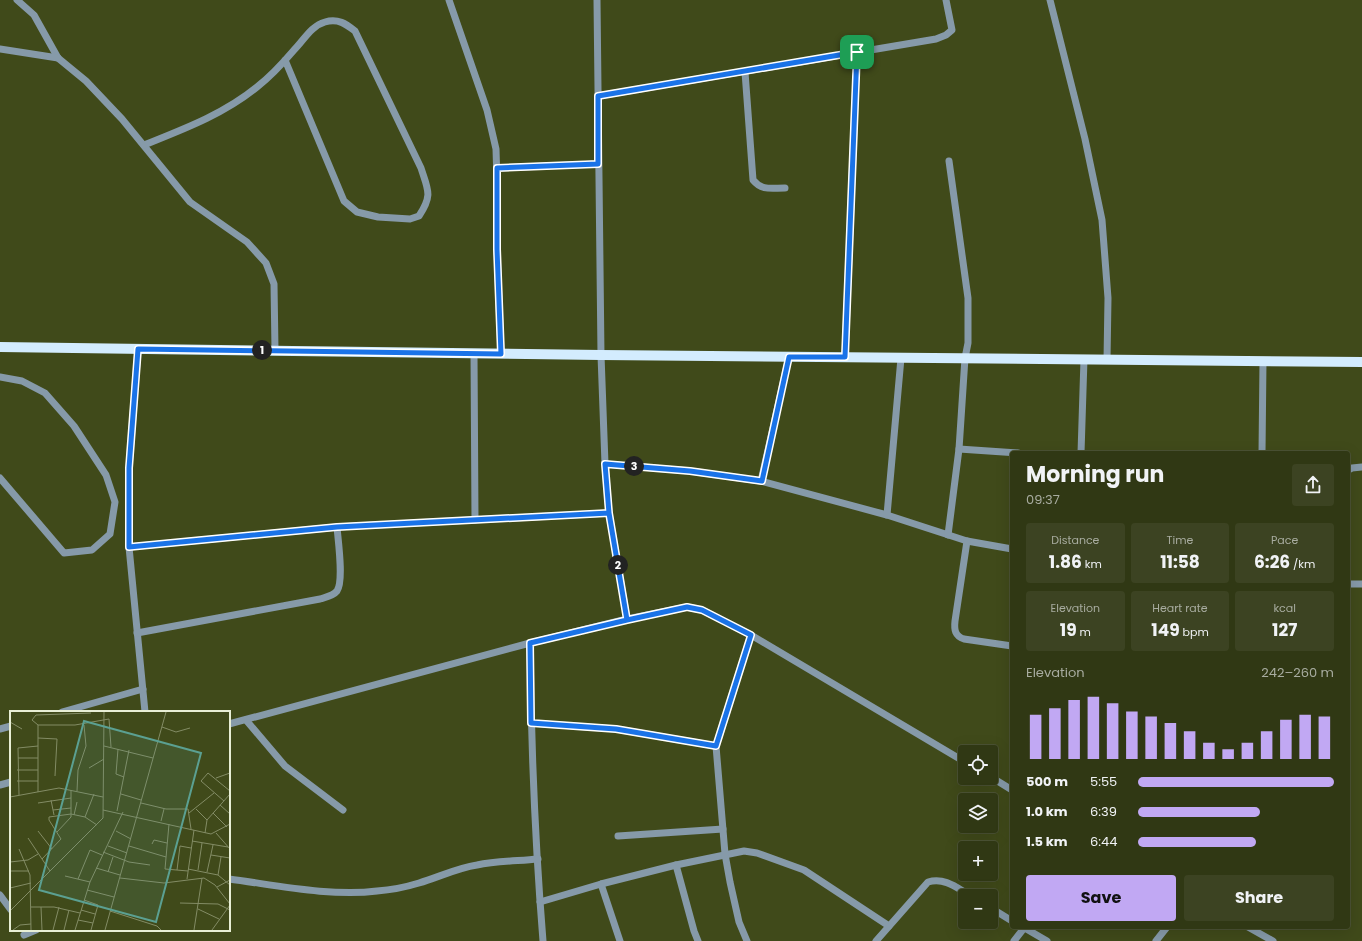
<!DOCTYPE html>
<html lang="en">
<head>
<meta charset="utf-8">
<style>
	:root { --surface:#303814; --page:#3c4322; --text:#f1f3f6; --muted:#a8aca0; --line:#4b5234; --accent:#c1a8f3 }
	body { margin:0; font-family:Poppins,sans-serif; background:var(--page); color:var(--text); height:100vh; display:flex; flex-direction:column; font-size:15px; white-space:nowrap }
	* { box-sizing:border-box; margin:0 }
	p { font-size:13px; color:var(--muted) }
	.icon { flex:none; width:22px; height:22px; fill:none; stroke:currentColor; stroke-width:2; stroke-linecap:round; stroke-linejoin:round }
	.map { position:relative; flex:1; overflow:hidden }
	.panel { position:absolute; left:1010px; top:451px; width:340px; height:478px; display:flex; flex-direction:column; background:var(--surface); border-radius:4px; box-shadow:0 4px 16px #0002,0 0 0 1px var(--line) }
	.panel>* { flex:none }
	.controls { position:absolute; left:958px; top:745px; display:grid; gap:8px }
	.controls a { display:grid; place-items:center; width:40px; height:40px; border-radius:4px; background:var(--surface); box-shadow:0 4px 16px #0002,0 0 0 1px var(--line); font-size:20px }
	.pin { position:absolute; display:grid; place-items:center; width:34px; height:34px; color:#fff; margin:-17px; border-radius:8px; box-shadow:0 2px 6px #0006 }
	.km { position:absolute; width:20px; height:20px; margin:-10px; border-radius:50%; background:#222; color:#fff; font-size:11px; line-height:20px; text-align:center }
	.round { display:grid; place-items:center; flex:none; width:42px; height:42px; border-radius:4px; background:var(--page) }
	.head { display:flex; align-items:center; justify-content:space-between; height:68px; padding:0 16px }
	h1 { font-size:22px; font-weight:700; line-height:30px }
	.figures { display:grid; grid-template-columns:repeat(3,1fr); gap:6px; height:68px; padding:4px 16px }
	.figures div { display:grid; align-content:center; border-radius:4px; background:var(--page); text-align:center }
	.figures b { font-size:17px; font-weight:700 }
	.figures small { font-size:11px; font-weight:400 }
	.figures p { font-size:11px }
	.chart { height:112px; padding:8px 16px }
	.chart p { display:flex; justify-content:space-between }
	.chart svg { width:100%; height:72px; margin-top:4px; stroke:var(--accent); stroke-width:6 }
	.action { display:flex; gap:8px; margin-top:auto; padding:8px 16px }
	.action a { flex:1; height:46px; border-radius:4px; background:var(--accent); color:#111; font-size:16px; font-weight:700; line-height:46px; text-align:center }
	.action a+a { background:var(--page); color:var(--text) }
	ul { padding:0 16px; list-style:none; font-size:13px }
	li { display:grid; grid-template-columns:64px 48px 1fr; align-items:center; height:30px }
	li i { height:10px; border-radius:5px; background:var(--accent) }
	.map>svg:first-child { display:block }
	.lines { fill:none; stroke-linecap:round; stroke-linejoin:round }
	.minor { stroke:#869aa9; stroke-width:7 }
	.major { stroke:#d3ecfe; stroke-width:10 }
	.route-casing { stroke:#fff; stroke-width:8 }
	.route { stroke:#1a73e8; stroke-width:5 }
	.inset-road { fill:none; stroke:#838c65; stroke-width:1 }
	.view { fill:#5ba092; fill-opacity:0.15; stroke:#5ba092; stroke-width:2 }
	.inset-edge { fill:none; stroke:#e8efd5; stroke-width:2 }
</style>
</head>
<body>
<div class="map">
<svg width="1362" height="941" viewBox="0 0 1362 941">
	<rect width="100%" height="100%" fill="#404a1a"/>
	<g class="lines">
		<!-- minor -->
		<g class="minor">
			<path d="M17,0l17,15 24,43 28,23 36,38 68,83 57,40 19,21 8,21 1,66"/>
			<path d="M449,0l38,110 9,39 1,33v67l4,105"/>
			<path d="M597,0l4,355 4,109 4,49 18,106"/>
			<path d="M1050,0l35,139 17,81 6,78 -1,62"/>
			<path d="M0,49l58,9"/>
			<path d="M745,72l8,108c9,11 18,8 32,8"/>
			<path d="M598,96l338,-57 10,-4 6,-5 -6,-30"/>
			<path d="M144,145c40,-16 80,-31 113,-58 14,-11 26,-24 37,-37 10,-10 17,-24 31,-28 13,-4 21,2 30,9l66,137c7,22 12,27 -2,48l-9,3 -32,-2 -21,-5 -13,-11 -59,-141"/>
			<path d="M497,168l101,-4"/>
			<path d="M138,349l-9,119v79l16,165"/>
			<path d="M474,353l1,167"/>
			<path d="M845,357l12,-305"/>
			<path d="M0,377l22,4 23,12 29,33 32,49 9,27 -5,32 -18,16 -28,3 -64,-75"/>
			<path d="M959,449l59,4"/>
			<path d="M1081,453l3,-94"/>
			<path d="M1262,453l1,-92"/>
			<path d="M605,464l85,7 71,10 126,34 80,26 45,8"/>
			<path d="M1348,470l4,-2 10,-1"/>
			<path d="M761,481l28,-124"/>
			<path d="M887,515l14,-157"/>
			<path d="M948,535l11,-86 6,-91 3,-15v-45l-19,-137"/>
			<path d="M967,541l-12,80c-1,9 0,15 9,18l48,7"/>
			<path d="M129,547l208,-20 272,-14"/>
			<path d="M1348,584h14"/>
			<path d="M137,633l183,-34c6,-2 13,-3 17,-8 7,-10 1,-51 0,-64"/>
			<path d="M530,643c1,100 5,199 13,298"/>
			<path d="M62,712l81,-23"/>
			<path d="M246,720l39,46 58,44"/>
			<path d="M531,723l85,6 100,17"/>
			<path d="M229,724l301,-81 97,-24 60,-12 15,3 49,25 214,127"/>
			<path d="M0,729l11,-3"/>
			<path d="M991,777l21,13"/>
			<path d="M0,785l11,-3"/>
			<path d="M618,836l105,-7"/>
			<path d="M676,865l18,66 4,10"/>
			<path d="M229,879c46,6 103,18 148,12 14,-1 29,-4 42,-8 20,-6 38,-15 58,-18 20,-4 41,-4 61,-6"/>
			<path d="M601,884l19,57"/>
			<path d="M0,895l11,15"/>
			<path d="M540,902l61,-18 75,-19 68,-14 13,2 47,17 85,56"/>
			<path d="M991,908l21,13"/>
			<path d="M1023,927l24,14"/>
			<path d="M1248,927l25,14"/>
			<path d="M24,935l12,-5"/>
			<path d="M747,941l-8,-19 -9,-40 -5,-28 -9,-108 35,-111"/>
			<path d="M876,941l52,-59c17,-5 29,6 43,14"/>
			<path d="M1014,941l10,-13"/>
			<path d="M1156,941l11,-14"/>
		</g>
		<!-- major -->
		<path class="major" d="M0,347l601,8 761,7"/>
	</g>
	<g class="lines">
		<!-- route casing -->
		<g class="route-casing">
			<path id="route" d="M857,52l-259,44v68l-101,4v81l4,105 -363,-5 -9,119v79l208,-20 272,-14 18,107 60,-13 15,3 49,25 -35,111 -100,-17 -85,-6 -1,-80 97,-23 -18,-107 -4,-49 85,7 72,10 27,-124h56l12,-305"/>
		</g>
		<!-- route -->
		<use href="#route" class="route"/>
	</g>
	<!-- overview -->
	<g transform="translate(10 711)">
		<rect width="220" height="220" fill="#404a1a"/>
		<path class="inset-road" d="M81,2l-55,2 -4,5 6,5h37l34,-6 2,28M0,11l12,7M152,16l14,5 14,-4M28,27l19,1 -2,37M94,35l49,12M108,38l-2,25 8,3M8,47h20M79,57l15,-9M7,59h21M206,67l14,-5M7,70h21M67,80l1,-21 8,-24 -2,-21M28,81v-67M111,83l20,6M9,84l-1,-47 20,-2M0,86l49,-9 44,9M41,89l3,15M214,90l-23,-20 7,-8 22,18M28,92l33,-5M131,92l25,6h22l3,20M210,94l10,9M186,98l11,11M43,99l18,-2M93,99l108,24 19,-10M107,100l12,-61M179,102l25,-20M203,102l14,14M64,104l3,-13M75,106l9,-23M151,110l3,-12M159,113l-4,45 23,2M28,120l14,18M106,120l15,8M47,121l14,-15v-27M195,122l2,-13 23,-26M206,122l14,16M18,127l22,33M182,130l36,6M142,133l2,-4 13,3M98,135l19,7M119,135l37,11M9,138l11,26 1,55M93,141l26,10 21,3M201,144l19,3M32,148l19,-20 -12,-19v-3l22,-3 14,3 12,8M0,151l18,-2 10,-6M86,157l24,7M178,158l30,6 12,10M167,159l3,-24 11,2M188,159l4,-27M0,160h19M98,161l5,-15M197,161l6,-27M208,164l3,-18M55,165l25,6M110,167l44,5 40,-5 11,7 15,19M68,168l12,-29 12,5M177,168l7,-49M207,176l13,-7M0,177l21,-5M77,179l27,7M74,189l14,5 -7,25M170,192l38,1 12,6M21,196h23l26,6M31,196l1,23M188,198l21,10M71,199l14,4M0,200l93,-93 1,-106M100,200l47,15 4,4M68,209l15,3M3,219l7,-5 11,-1M43,219l6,-23M54,219l5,-20M65,219l15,-48 33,-70M95,219l61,-218M184,219l8,-52M202,219l18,-25"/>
		<path class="view" d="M74,10l117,32 -45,169 -117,-32z"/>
		<rect width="220" height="220" class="inset-edge"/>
	</g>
</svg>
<div class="controls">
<a><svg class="icon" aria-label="locate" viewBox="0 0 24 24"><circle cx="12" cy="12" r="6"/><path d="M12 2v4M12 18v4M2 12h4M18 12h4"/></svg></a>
<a><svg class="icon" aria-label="layers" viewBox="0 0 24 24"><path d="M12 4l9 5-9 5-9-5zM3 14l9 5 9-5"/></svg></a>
<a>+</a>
<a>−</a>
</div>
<div class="pin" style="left:857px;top:52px;background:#1e9e55"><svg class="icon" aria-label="arrive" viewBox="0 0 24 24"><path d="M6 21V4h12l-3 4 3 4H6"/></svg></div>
<b class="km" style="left:262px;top:350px">1</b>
<b class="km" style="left:618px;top:565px">2</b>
<b class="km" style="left:634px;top:466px">3</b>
<section class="panel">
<div class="head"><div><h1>Morning run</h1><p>09:37</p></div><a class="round"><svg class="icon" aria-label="share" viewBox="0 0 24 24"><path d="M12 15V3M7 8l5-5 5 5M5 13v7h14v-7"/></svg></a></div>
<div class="figures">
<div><p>Distance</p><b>1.86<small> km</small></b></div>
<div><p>Time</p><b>11:58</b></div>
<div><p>Pace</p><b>6:26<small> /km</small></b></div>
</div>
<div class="figures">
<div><p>Elevation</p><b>19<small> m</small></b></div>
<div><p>Heart rate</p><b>149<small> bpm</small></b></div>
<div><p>kcal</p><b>127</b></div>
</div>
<div class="chart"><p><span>Elevation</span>242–260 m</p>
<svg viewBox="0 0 160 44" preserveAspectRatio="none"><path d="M5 44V17M15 44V13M25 44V8M35 44V6M45 44V10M55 44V15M65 44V18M75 44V22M85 44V27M95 44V34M105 44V38M115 44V34M125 44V27M135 44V20M145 44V17M155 44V18"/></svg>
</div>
<ul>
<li><b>500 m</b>5:55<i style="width:100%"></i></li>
<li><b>1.0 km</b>6:39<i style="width:62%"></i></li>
<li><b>1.5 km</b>6:44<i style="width:60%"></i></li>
</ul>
<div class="action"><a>Save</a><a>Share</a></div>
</section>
</div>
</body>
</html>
